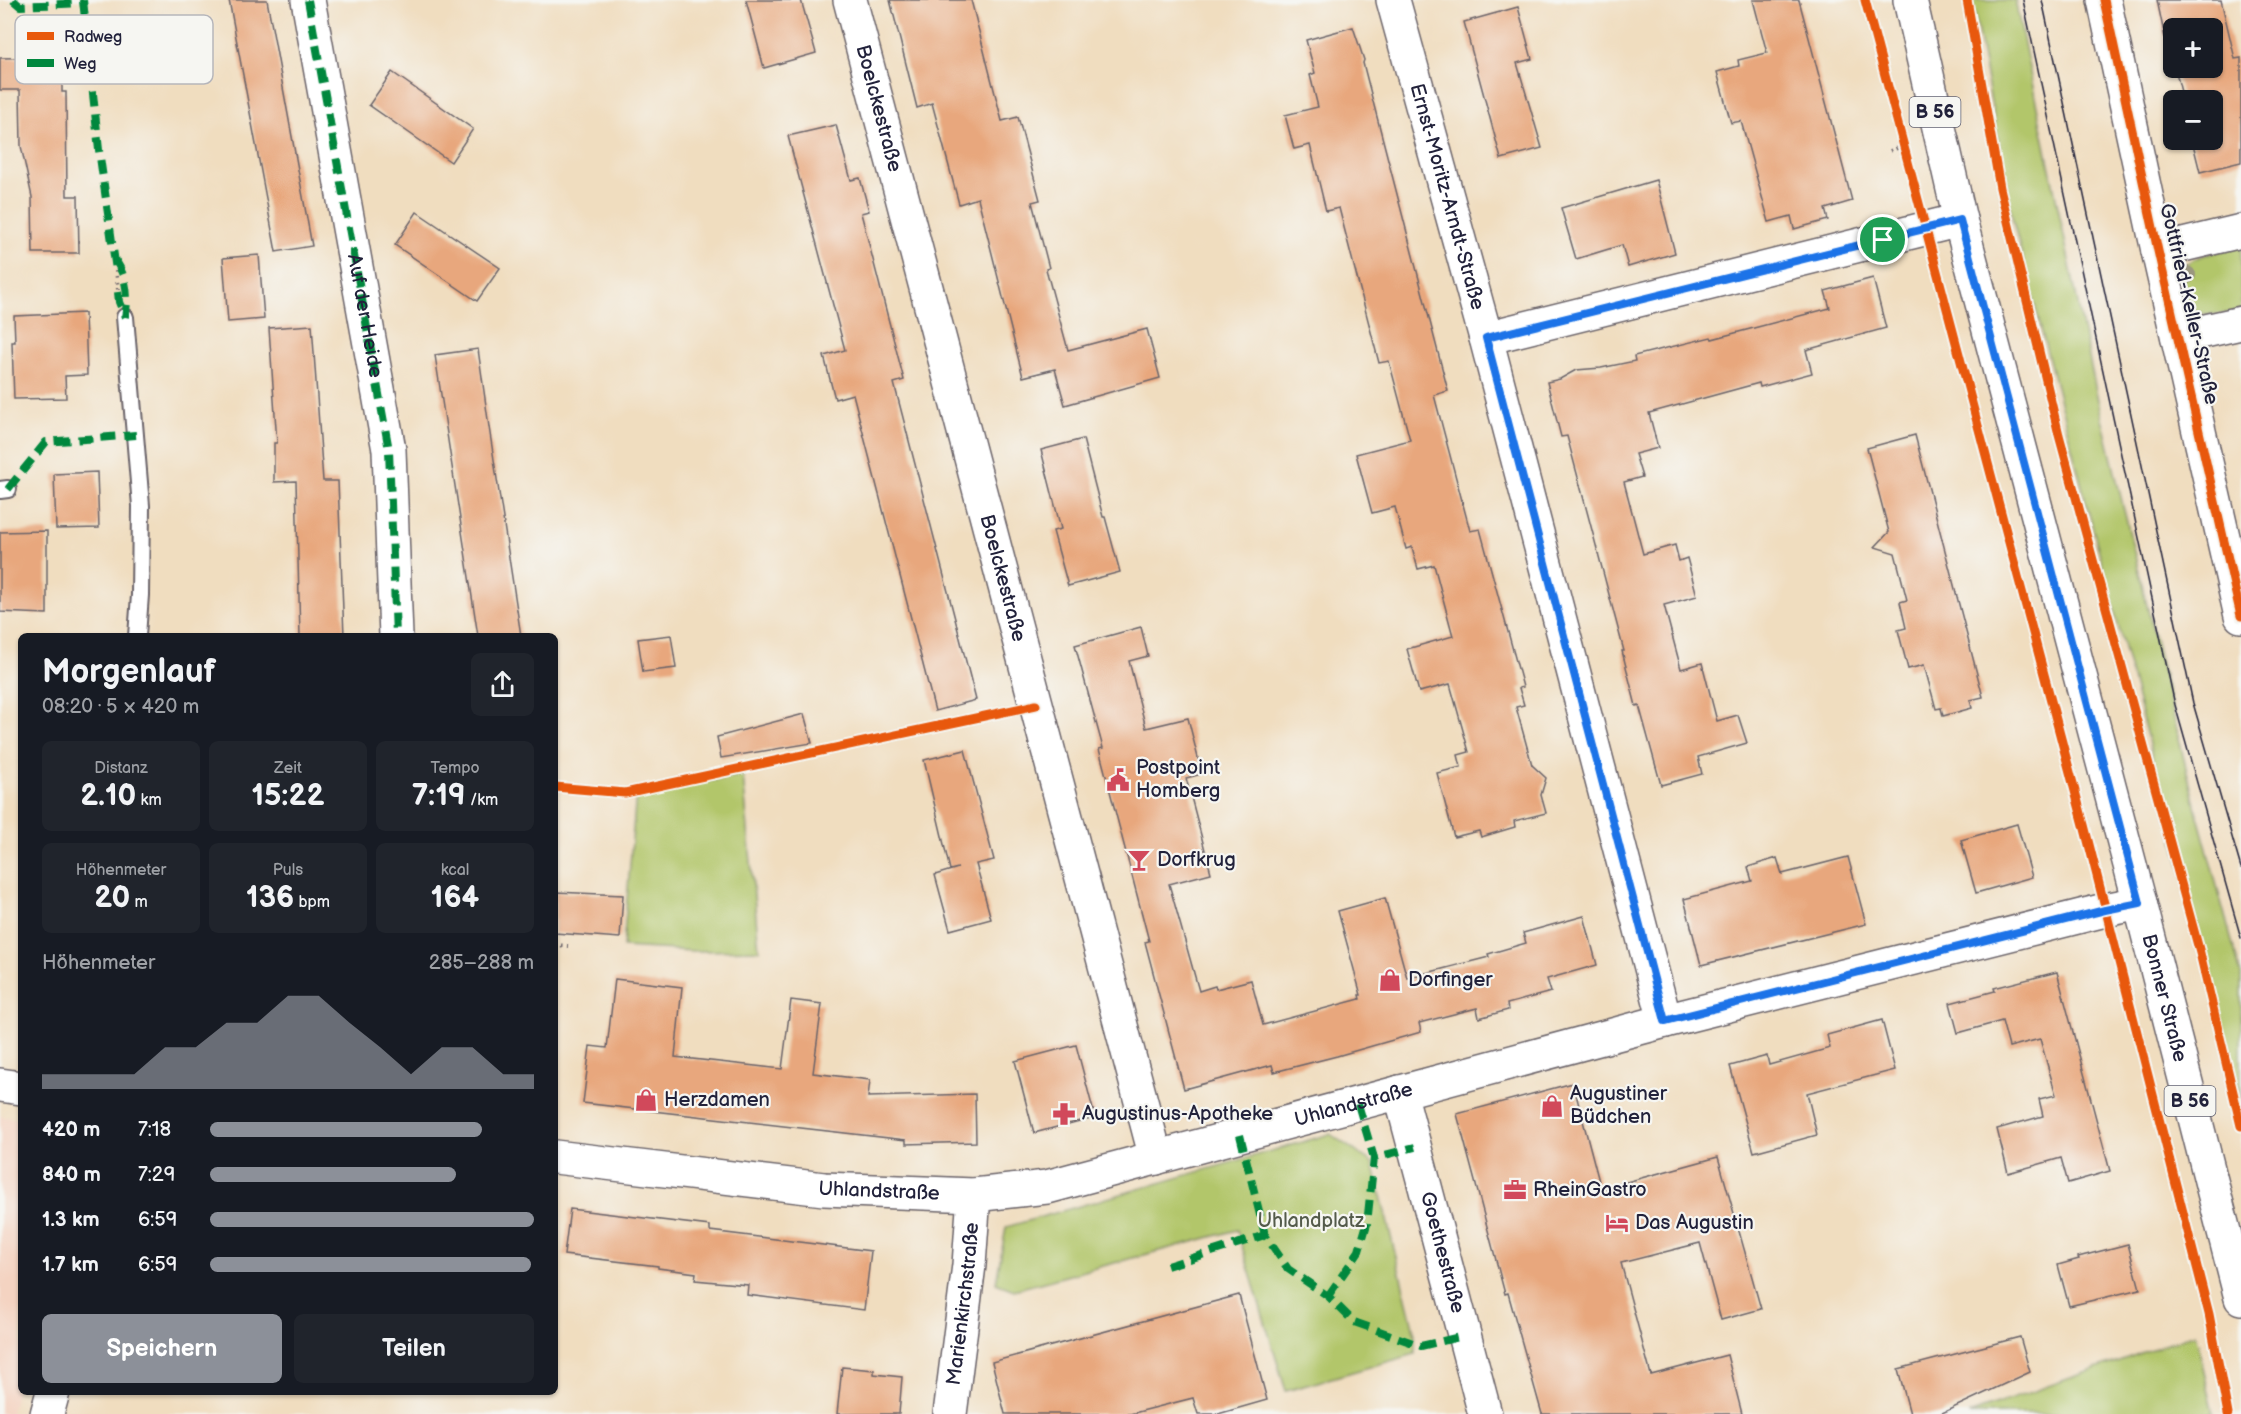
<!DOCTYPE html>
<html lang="de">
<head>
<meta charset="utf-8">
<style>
	:root { --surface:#171b24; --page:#20242c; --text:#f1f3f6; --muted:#9ea1a6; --accent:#8c9099 }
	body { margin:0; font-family:"Balsamiq Sans",sans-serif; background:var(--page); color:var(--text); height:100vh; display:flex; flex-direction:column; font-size:22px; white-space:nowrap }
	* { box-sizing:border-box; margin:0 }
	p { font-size:20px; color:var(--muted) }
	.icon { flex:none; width:33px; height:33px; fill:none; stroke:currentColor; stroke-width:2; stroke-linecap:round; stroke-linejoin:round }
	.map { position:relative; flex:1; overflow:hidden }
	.sheet { position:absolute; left:18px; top:633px; width:540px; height:762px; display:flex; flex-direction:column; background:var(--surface); border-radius:9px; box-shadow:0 2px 4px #0004 }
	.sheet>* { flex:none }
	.fabs { position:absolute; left:2163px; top:18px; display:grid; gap:12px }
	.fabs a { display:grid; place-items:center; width:60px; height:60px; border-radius:9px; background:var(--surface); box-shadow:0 2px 4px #0004; font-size:30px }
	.pin { position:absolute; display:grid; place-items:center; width:51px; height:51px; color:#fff; margin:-26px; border:3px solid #fff; border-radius:50%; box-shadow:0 2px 6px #0007 }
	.round { display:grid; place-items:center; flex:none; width:63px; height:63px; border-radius:9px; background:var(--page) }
	.summary { display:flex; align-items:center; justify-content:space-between; height:102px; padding:0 24px }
	h1 { font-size:33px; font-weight:700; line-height:45px }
	.figures { display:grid; grid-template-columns:repeat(3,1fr); gap:9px; height:102px; padding:6px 24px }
	.figures div { display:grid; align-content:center; border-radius:9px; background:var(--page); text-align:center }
	.figures b { font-size:30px; font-weight:700 }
	.figures small { font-size:16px; font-weight:400 }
	.figures p { font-size:16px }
	.chart { height:168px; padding:12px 24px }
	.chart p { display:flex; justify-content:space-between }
	.chart svg { width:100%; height:108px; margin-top:6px; fill:var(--accent); opacity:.7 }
	.cta { display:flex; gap:12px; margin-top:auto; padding:12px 24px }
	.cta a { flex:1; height:69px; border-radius:9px; background:var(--accent); color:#fff; font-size:24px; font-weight:700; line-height:69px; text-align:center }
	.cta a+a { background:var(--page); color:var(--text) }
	ul { padding:0 24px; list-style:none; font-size:20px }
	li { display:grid; grid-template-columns:96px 72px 1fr; align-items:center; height:45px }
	li i { height:15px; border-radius:8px; background:var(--accent) }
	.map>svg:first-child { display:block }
	.built { fill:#f4d3c1 }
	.green { fill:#b2c66a; stroke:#6a7452; stroke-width:1.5 }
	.building { fill:#e8a77d }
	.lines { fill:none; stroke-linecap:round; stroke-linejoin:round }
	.lane-casing { stroke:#6a6369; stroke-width:20 }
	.street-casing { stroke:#6a6369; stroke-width:36 }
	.primary-casing { stroke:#6a6369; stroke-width:36 }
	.path { stroke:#6a6369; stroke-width:4; stroke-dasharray:1.5 4.5; stroke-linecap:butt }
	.lane { stroke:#fff; stroke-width:16 }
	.street { stroke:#fff; stroke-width:33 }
	.primary { stroke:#fff; stroke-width:33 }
	.tram { stroke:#22223b; stroke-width:1.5 }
	.quiet { stroke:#00873e; stroke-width:8; stroke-dasharray:15 8; stroke-linecap:butt }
	.cycleway-casing { stroke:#f6f6f2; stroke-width:13 }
	.cycleway { stroke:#e8590c; stroke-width:9 }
	.tree { fill:#9a967f }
	.route-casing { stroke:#fff; stroke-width:12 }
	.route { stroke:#1a73e8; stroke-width:8 }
	.labels { text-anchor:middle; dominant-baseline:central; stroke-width:4.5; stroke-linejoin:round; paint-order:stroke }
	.shield { fill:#f6f6f2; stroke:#626272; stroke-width:1.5 }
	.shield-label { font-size:18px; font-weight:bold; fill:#22223b }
	.street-label { font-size:20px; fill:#22223b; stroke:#f6f6f2 }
	.poi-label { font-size:20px; fill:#22223b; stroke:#f6f6f2; text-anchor:start }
	.park-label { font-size:20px; fill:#545b4b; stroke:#f6f6f2 }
	.key { fill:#f6f6f2; stroke:#b6b6bb; stroke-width:1.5 }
	.key-label { font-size:16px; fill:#22223b }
</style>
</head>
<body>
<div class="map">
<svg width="2241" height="1414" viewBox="0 0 2241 1414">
	<rect width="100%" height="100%" fill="#f6f6f2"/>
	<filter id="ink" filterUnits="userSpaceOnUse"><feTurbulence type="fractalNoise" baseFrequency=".0167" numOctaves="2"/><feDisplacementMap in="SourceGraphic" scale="12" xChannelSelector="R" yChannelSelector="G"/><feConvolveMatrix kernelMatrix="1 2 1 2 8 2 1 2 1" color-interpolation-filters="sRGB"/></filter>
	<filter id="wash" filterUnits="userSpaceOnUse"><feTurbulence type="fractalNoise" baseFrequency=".008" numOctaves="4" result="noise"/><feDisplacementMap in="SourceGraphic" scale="24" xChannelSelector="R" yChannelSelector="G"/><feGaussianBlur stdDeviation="1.35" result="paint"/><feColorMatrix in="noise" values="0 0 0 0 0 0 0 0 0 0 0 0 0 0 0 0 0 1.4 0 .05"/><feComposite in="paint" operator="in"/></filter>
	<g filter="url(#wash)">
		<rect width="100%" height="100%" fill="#f0ddbf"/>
		<!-- built -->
		<path class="built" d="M0,1116l21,4v250l-10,44h-11z"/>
		<!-- green -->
		<g class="green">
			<path d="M1972,0h43l85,410 95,395 46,170v123l-228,-877z"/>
			<path d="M2241,247v64c-25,4 -56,11 -58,-24 -1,-8 -2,-17 4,-23 9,-10 41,-14 54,-17z"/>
			<path d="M743,775l16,175 -65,1 -71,-4 13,-153z"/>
			<path d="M1330,1134l43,29 42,172v19l-129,37 -49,-161 -223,60 -18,-7 10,-56z"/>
			<path d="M2195,1334l19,80h-245z"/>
		</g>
		<g id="blocks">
			<!-- building -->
			<g class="building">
				<path d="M229,0h38l45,246 -36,6z"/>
				<path d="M746,0h55l15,53 -52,15z"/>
				<path d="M890,0h81l31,121 16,-4 22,83 -8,2 17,66 -3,1 22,81 79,-21 13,49 -95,27 -10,-36 -32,8 -45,-179 -19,6 -27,-101 -15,5z"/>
				<path d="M1753,0h46l53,201 -27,8 3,11 -34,9 -3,-13 -22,6 -28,-101 -10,2 -14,-51 22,-6 -1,-6 29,-7z"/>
				<path d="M2157,0h64l14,59 6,-1v104l-41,10 -8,-32h20v-40h-29l-8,-32h37v-40h-38v32l-1,-4 -4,1z"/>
				<path d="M1518,7l14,52 -15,4 25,85 -41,11 -37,-137z"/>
				<path d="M1353,27l11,33 -1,3 85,328 -14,4 36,136 10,-2 43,158 -4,1 5,17 -8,2 16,58 14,13 -5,17 5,18 -32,8 1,6 -34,10 -2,-6 -25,6 -17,-64 24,-6 -3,-12 11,-3 -19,-68 -31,8 -12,-43 46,-13 -19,-71 -16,4 -6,-22 -6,2 -11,-42 -23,6 -16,-59 54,-14 -21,-79 -10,2 -40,-155 -13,3 -16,-66 -16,4 -9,-34 33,-8 -8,-32 5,-2 -9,-33z"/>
				<path d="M62,57v35h4l1,104h11l1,57h-46l-1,-56 -11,-51 -1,-56h-20v-32z"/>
				<path d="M392,72l81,57 -22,33 -82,-57z"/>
				<path d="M836,125l15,55 9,-2 9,33 -8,2 43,167 -10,3 82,317 -41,11 -82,-317 -18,5 -11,-43 21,-6 -57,-214z"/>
				<path d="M1656,180l19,73 -47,14 -6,-22 -46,14 -15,-51z"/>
				<path d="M417,212l83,56 -23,33 -82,-56z"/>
				<path d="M259,255l5,64 -36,3 -5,-64z"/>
				<path d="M1873,278l13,50 -80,22 6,23 -52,14 -1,-4 -110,30 9,35 -23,6 7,23 -18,5 19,72 32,-9 4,16 8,-3 10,38 -33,9 17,64 21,-6 15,58 21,-6 9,28 -49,14 4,17 -41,11 -22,-80 -3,1 -14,-55h2l-57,-215 -6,1 -14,-55 13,-3 16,-9 25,-2 34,-7 -1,-5 77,-19 1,2 118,-31 -5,-17z"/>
				<path d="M85,313l2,62 -22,1 1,22 -52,1 -2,-57h3l-1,-26z"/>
				<path d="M312,325l11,156h15l6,155h-44l-4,-155 -22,1v-39h3l-8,-115z"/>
				<path d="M478,349l11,78 32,209h-43l-40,-261 -3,-20z"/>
				<path d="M1915,435l68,262 -13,3 2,8 -29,8 -2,-8 -5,1 -12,-44 -16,4 -10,-39 8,-2 -6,-26 7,-2 -12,-47 -20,-6 14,-15 -22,-84z"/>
				<path d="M1083,439l20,78h2l15,55 -52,14 -15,-55 8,-2 -20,-79z"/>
				<path d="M97,472l2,56 -43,1 -2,-55z"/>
				<path d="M47,531v83l-47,-2v-80z"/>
				<path d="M1141,627l7,29 -19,5 17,67 42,-10 14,56 -16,4 25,95 -42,11 30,107 16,-5 1,3 35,-9 12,45 97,-26 -1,-4h2l-23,-84 47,-13 22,80 82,-21 -1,-3 38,-11 -3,-10 61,-17 13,49 -50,14 4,13 -44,12 1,6 -29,8 -2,-10 -58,15 2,9 -84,24 -63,16 -2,-7 -88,24 -39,-147 4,-1 -50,-192 4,-1 -28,-103z"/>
				<path d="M671,635l5,33 -33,4 -5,-33z"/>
				<path d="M804,714l8,29 -91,15 -4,-21z"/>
				<path d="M965,750l29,110 -18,4 15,55 -41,11 -15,-55 23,-7 -8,2 -26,-110z"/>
				<path d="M2017,824l15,53 -56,16 -15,-53z"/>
				<path d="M1848,857l18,67 -165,41 -17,-66 68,-18 -4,-14 29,-9 5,16z"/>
				<path d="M555,892l68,3 -3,43 -65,-5z"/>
				<path d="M2057,972l53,199 -42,12 -7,-25 -53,15 -11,-44 46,-13 -4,-17 17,-4 -16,-56 -31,8 -7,-26 -44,12 -8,-30 45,-12 -1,-3z"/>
				<path d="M615,979l67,8 -7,70 107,12 9,-69 31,4 -9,69 57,7 -2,17 107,-3 1,48 -70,2v-4l-323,-37 7,-57 17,2z"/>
				<path d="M1882,1020l13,50 -88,23 10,42 -63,17 -24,-86 37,-10 2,9 61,-17 -3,-13z"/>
				<path d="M1076,1045l19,72 -61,16 -19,-72z"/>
				<path d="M1573,1083l28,106 117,-32 43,152 -40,11 -21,-77 -79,20 30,112 76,-20 15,59h-200l-34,-121 -3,1 -48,-180z"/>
				<path d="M570,1209l140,17v5l161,20 -7,59 -117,-15 1,-10 -53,-5 1,-7 -38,-5v-2l-94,-11z"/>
				<path d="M2128,1244l12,45 -71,17 -11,-41 21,-6 -1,-2z"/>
				<path d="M1239,1295l28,105 -49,14h-20l-5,-16 -63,16h-125l-13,-52z"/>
				<path d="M2020,1337l10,35 -90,42h-30l-12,-45z"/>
				<path d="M842,1367l32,3v4l28,3 -3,37h-62z"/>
			</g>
		</g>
	</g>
	<g filter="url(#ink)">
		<use href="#blocks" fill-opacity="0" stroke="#6a6369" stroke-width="1.5"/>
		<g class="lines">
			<!-- lane casing -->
			<g class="lane-casing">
				<g id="lane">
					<path d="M125,317l16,189 -1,89 -3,41"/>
					<path d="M0,490l8,-1"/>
				</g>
			</g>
			<!-- street casing -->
			<g class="street-casing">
				<g id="street">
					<path id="s1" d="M308,0l81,450 7,186"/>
					<path id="s2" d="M850,0l306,1158"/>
					<path id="s3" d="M1393,0l93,338 179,683"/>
					<path d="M2104,0l54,251 83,365"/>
					<path d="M2158,251l83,-20"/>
					<path d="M2178,337l63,-14"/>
					<path d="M1486,338l474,-118"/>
					<path d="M0,1085l21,3"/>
					<path id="s4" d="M1400,1092l85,322"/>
					<path id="s5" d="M555,1157l269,32 150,6 73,-8 618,-166 440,-111 35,-7"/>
					<path d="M47,1414l6,-22"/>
					<path id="s6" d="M950,1414l19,-149 5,-70"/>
				</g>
			</g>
			<!-- primary casing -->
			<g class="primary-casing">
				<g id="primary">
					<path id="s7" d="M1910,0l50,220 180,683 101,395"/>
				</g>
			</g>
			<!-- path -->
			<g class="path">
				<path d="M1890,151l14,-6"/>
				<path d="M116,270l2,20"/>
				<path d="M555,945l13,1"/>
			</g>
			<!-- lane -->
			<use href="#lane" class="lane"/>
			<!-- street -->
			<use href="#street" class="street"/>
			<!-- primary -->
			<use href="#primary" class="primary"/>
			<!-- tram -->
			<g class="tram">
				<path d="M2023,0l152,705 66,233"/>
				<path d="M2042,0l151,703 48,165"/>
			</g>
			<!-- quiet -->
			<g class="quiet">
				<path d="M13,0l7,6 63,-3"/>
				<path d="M83,0l16,150 17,120"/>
				<path d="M308,0l81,450 7,186"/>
				<path d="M116,261c11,17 13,36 9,56"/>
				<path d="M118,292l1,10 6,15"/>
				<path d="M8,489l38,-47 90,-7"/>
				<path d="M1358,1104l16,54"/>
				<path d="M1240,1135l25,100 23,34 40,27 26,26 67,24 43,-10"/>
				<path d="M1167,1266l98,-31"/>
				<path d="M1328,1296l31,-45 8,-27 7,-66 41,-11"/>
			</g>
			<!-- cycleway casing -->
			<g class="cycleway-casing">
				<g id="cycleway">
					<path d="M1865,0l219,825 125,489 19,100"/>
					<path d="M1967,0l33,188 59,247 141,518 41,173"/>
					<path d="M2104,0l54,251 83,365"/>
					<path d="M555,787l70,6 411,-88"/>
				</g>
			</g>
			<!-- cycleway -->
			<use href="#cycleway" class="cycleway"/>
		</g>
		<!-- trees -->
		<circle class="tree" cx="2187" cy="275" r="9"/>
	</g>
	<g class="lines" filter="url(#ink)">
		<!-- route casing -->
		<g class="route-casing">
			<path id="route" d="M1960,220l180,683 -35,7 -440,111 -179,-683z"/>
		</g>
		<!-- route -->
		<use href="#route" class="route"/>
	</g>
	<!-- icons -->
	<defs>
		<g id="civic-bare" transform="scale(1.8)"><path d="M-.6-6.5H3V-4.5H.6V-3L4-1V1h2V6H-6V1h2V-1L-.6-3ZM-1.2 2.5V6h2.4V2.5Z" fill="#d1495b" stroke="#f6f6f2" stroke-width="2.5" paint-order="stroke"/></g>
		<g id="bar-bare" transform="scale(1.8)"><path d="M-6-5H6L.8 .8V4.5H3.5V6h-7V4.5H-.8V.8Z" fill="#d1495b" stroke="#f6f6f2" stroke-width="2.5" paint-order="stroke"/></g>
		<g id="shop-bare" transform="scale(1.8)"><path d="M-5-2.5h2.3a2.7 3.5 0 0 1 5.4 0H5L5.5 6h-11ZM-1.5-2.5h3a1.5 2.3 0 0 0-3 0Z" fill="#d1495b" stroke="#f6f6f2" stroke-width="2.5" paint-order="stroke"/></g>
		<g id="pharmacy-bare" transform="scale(1.8)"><path d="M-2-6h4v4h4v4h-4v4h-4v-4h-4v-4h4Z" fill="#d1495b" stroke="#f6f6f2" stroke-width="2.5" paint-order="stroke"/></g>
		<g id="office-bare" transform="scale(1.8)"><path d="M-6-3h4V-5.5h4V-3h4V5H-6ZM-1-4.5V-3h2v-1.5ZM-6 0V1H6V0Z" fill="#d1495b" stroke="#f6f6f2" stroke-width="2.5" paint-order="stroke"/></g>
		<g id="hotel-bare" transform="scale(1.8)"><path d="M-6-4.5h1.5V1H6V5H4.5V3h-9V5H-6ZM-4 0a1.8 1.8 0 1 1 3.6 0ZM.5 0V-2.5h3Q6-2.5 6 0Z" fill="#d1495b" stroke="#f6f6f2" stroke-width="2.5" paint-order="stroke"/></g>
	</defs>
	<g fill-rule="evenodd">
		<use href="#civic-bare" x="1118" y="780"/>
		<use href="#bar-bare" x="1139" y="860"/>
		<use href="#shop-bare" x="1390" y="980"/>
		<use href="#shop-bare" x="646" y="1100"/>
		<use href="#shop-bare" x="1552" y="1106"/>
		<use href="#pharmacy-bare" x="1064" y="1114"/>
		<use href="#office-bare" x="1515" y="1190"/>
		<use href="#hotel-bare" x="1617" y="1223"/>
	</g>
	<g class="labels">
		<!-- shield labels -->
		<g class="shield">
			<rect x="1909.5" y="97" width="51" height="30" rx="4.5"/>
			<rect x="2164.5" y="1086" width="51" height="30" rx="4.5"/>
		</g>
		<g class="shield-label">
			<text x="1935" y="112">B 56</text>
			<text x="2190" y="1101">B 56</text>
		</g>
		<!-- street labels -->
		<g class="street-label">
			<text stroke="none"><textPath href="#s2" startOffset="112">Boelckestraße</textPath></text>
			<text stroke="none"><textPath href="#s3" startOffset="204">Ernst-Moritz-Arndt-Straße</textPath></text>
			<text transform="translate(2189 304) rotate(77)">Gottfried-Keller-Straße</text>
			<text stroke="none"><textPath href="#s1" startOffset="321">Auf der Heide</textPath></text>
			<text stroke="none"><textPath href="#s2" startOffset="598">Boelckestraße</textPath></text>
			<text stroke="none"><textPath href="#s7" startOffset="1030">Bonner Straße</textPath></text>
			<text stroke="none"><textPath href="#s5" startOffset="812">Uhlandstraße</textPath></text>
			<text stroke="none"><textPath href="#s5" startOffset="326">Uhlandstraße</textPath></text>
			<text stroke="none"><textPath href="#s4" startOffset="166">Goethestraße</textPath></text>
			<text stroke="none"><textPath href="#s6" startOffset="111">Marienkirchstraße</textPath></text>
		</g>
		<!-- poi labels -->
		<g class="poi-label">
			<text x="1136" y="768">Postpoint<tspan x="1136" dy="23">Homberg</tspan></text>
			<text x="1157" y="860">Dorfkrug</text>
			<text x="1408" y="980">Dorfinger</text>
			<text x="1570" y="1094">Augustiner<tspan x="1570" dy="23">Büdchen</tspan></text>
			<text x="664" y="1100">Herzdamen</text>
			<text x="1082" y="1114">Augustinus-Apotheke</text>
			<text x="1533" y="1190">RheinGastro</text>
			<text x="1635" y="1223">Das Augustin</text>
		</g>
		<!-- park labels -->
		<g class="park-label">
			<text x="1311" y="1221">Uhlandplatz</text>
		</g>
	</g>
	<!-- legend -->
	<rect x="15" y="15" width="198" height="69" rx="9" class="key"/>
	<rect x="27" y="32" width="27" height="8" fill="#e8590c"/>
	<rect x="27" y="59" width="27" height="8" fill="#00873e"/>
	<g class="key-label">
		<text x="64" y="42">Radweg</text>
		<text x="64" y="69">Weg</text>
	</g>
</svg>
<div class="fabs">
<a>+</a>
<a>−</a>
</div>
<div class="pin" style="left:1883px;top:240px;background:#1e9e55"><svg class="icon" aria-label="arrive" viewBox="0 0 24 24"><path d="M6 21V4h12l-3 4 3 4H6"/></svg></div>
<section class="sheet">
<div class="summary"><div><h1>Morgenlauf</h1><p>08:20 · 5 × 420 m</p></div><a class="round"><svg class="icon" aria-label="share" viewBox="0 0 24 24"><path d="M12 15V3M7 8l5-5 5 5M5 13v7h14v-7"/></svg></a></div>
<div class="figures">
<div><p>Distanz</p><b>2.10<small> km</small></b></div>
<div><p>Zeit</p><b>15:22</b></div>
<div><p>Tempo</p><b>7:19<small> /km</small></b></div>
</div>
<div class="figures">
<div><p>Höhenmeter</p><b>20<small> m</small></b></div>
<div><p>Puls</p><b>136<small> bpm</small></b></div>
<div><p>kcal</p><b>164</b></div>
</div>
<div class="chart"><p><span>Höhenmeter</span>285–288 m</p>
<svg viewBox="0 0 160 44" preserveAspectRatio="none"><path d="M0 44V38L10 38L20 38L30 38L40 27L50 27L60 17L70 17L80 6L90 6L100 17L110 27L120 38L130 27L140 27L150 38L160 38V44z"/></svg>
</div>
<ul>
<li><b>420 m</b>7:18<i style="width:84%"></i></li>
<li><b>840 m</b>7:29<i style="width:76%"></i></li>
<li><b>1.3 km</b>6:59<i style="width:100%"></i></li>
<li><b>1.7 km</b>6:59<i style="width:99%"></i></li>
</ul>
<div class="cta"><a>Speichern</a><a>Teilen</a></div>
</section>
</div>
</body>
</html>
